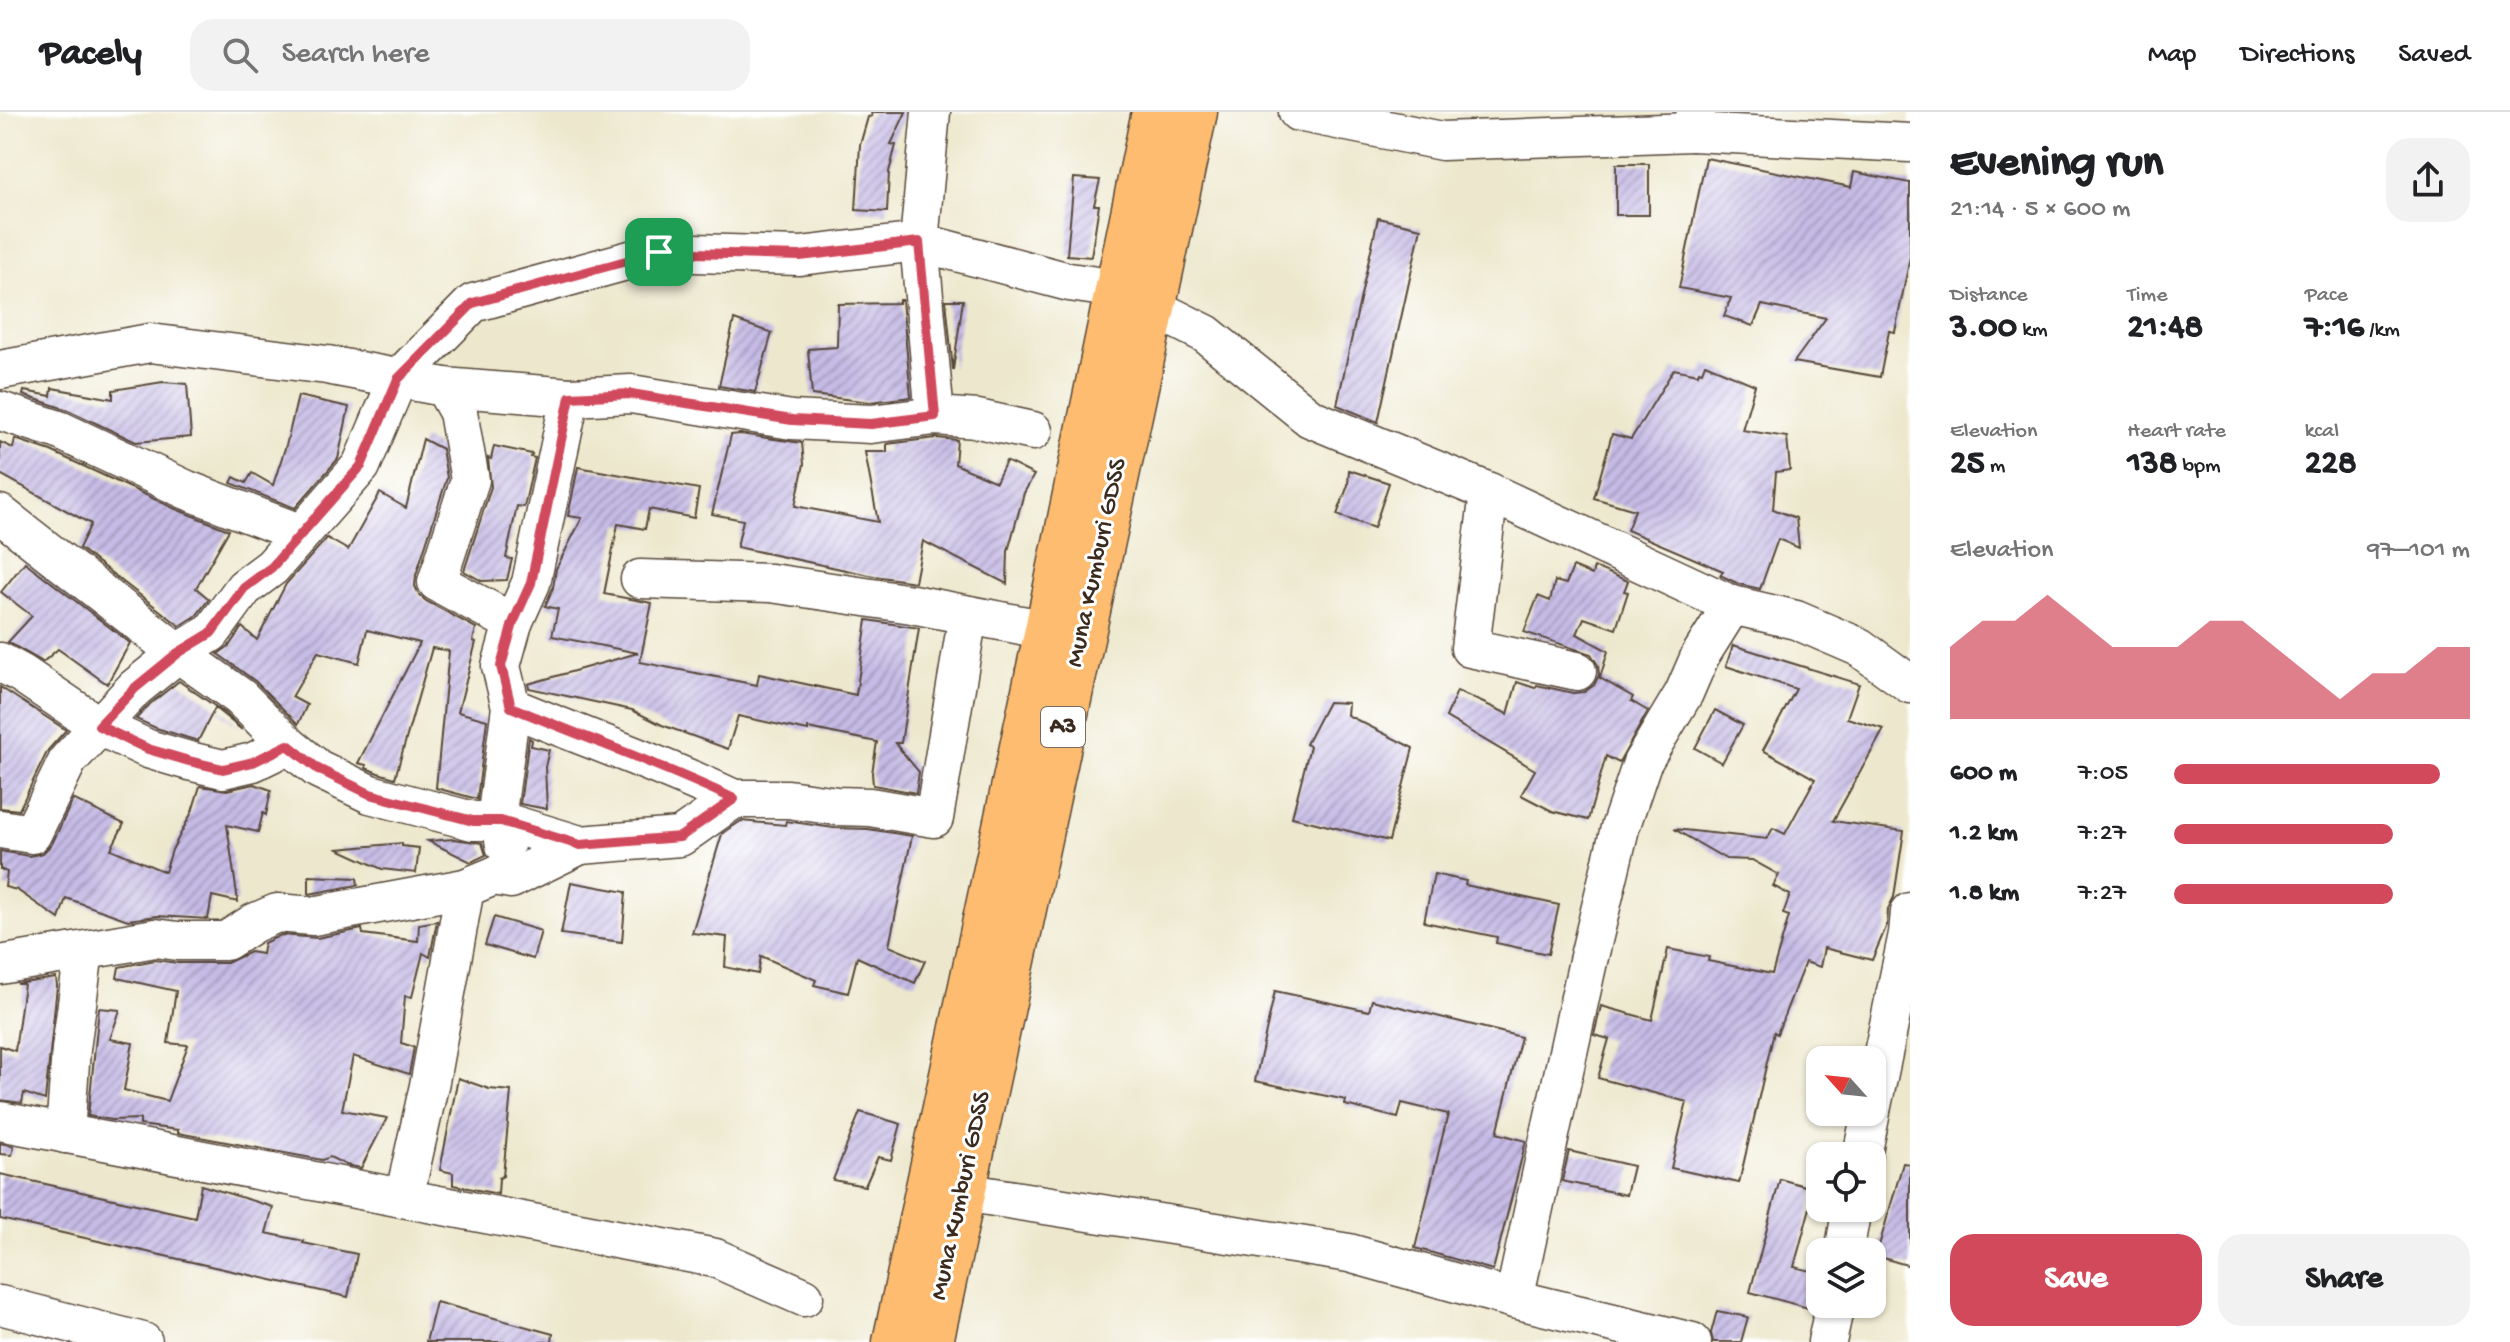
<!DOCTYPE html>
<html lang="en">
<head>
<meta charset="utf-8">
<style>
	:root { --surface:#fff; --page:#f2f2f2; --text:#202124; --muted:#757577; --line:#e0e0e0; --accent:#d1495b }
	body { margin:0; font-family:"Gochi Hand",sans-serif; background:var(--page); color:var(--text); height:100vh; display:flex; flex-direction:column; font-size:30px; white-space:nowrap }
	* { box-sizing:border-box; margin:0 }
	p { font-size:26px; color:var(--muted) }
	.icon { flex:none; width:44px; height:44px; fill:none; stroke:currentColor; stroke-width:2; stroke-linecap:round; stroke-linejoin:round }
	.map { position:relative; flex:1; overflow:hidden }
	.panel { display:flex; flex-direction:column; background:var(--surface); width:600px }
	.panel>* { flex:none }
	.needle { width:52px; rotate:297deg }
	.fabs { position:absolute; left:1806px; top:934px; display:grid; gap:16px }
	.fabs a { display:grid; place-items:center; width:80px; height:80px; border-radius:16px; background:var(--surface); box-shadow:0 2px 6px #0004; font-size:40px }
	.pin { position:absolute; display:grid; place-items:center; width:68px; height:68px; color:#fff; margin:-34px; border-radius:16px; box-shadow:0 4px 12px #0006 }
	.round { display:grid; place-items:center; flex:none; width:84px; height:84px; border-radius:24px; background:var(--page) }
	.head { display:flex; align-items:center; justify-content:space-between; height:136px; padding:0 40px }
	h1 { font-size:44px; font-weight:800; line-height:60px }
	.stats { display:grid; grid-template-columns:repeat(3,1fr); gap:12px; height:136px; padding:8px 40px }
	.stats div { display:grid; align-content:center }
	.stats b { font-size:34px; font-weight:800 }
	.stats small { font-size:22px; font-weight:400 }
	.stats p { font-size:22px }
	.chart { height:224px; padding:16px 40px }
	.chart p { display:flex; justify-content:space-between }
	.chart svg { width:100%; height:144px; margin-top:8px; fill:var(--accent); opacity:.7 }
	.action { display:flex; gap:16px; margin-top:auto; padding:16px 40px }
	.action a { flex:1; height:92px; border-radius:24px; background:var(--accent); color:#fff; font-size:32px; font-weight:800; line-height:92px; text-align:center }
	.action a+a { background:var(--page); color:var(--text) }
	ul { padding:0 40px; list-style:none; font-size:26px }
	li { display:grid; grid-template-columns:128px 96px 1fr; align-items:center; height:60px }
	li i { height:20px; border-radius:10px; background:var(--accent) }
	header { display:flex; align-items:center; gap:48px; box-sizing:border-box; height:112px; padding:0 40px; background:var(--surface); border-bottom:2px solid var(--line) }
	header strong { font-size:38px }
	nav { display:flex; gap:44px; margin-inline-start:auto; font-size:28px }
	.search { width:560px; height:72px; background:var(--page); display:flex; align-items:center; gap:20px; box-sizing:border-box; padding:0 28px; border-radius:24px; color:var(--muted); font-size:30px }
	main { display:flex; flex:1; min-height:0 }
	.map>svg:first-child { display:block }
	.building { fill:url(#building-hatch) }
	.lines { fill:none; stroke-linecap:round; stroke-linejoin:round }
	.minor-casing { stroke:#564638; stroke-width:41 }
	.trunk-casing { stroke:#564638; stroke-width:47 }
	.minor { stroke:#fff; stroke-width:38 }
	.trunk { stroke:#fdbc70; stroke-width:44 }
	.route-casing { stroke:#fff; stroke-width:16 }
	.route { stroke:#d1495b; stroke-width:10 }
	.labels { text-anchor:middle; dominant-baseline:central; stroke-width:6; stroke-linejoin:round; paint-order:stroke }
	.shield { fill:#fff; stroke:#766a62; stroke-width:2 }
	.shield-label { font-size:24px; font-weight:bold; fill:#3b2a1e }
	.street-label { font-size:26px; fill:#3b2a1e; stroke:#fff }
</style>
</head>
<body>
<header>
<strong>Pacely</strong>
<div class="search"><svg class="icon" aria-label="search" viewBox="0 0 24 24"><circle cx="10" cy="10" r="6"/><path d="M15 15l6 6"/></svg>Search here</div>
<nav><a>Map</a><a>Directions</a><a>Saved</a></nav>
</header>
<main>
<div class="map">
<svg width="1910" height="1230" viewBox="0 0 1910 1230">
	<defs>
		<pattern id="building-hatch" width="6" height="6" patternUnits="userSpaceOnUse" patternTransform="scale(2)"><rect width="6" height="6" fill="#c6bbe6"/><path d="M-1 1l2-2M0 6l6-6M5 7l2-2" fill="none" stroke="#a298ba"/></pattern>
	</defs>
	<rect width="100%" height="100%" fill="#fff"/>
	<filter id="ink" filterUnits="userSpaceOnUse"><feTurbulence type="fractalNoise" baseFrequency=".0125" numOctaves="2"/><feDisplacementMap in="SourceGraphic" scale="16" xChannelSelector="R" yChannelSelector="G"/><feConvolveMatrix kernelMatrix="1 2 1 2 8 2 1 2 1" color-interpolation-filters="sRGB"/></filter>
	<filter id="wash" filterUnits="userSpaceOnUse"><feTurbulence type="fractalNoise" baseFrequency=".006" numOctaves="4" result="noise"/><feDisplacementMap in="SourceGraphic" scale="32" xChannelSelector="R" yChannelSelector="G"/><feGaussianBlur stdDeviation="1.8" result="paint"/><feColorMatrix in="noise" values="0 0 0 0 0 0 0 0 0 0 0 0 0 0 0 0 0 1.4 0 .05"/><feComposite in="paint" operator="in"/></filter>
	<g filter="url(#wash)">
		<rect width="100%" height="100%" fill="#ede8cd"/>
		<g id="blocks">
			<!-- building -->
			<g class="building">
				<path d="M871,0h35l-15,32 5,1 -7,27 -2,40 -31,-2 4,-65 8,-28 4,-1z"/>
				<path d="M1706,46l145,29 3,-15 56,11v74l-15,75 -6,-1 -9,46 -86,-15 32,-44 -64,-13 -9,21 -29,-10 7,-18 -52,-10z"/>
				<rect x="1616" y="52" width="33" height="51"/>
				<path d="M1074,66l26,2 -6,25h5l-8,52 -24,-2z"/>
				<path d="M1378,106l43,10 -43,194 -41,-17z"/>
				<path d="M899,188h3l9,97 -41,5 -58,-7 -4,-46 29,-2 1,-43 61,-1z"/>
				<path d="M946,188h17l-10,70z"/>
				<path d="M734,208l38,13 -17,59 -36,-6z"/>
				<path d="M1705,252l50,21 -13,45 45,7 3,33 -14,2 -3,37 23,9 3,30 -21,-9 -18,50 -21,-5 -19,-9 3,-4 -96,-41 8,-20 -41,-12 18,-64 19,5 43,-70 24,5 1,-3 3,1z"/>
				<path d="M163,270l24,2 4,53 -55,5 -68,-32 -45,-15 1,-4 27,5 1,-8 61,11v-9z"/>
				<path d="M298,284l51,11 -11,52 -43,49 -64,-25 3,-6 12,6 6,-10 21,12 14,-43z"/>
				<path d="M740,322l62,9 2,21 -9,42 83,16 -13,-70h22v-8l49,-6 21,2 -2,24 41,18 10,-21 28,14 -10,18 -16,58 -1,33 -84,-43 -8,41 -41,-6 -137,-29 6,-27 -31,-6 19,-79z"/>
				<path d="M15,327l36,12 127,59 51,20 -33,58 13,11 -13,17 -16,10 -101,-78 12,-24 -91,-50v-32l13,6z"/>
				<path d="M423,327l19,10 5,29 -31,97 -1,11 4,9 7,6 50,27 -3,13 3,1 -18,70 29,8 -10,79 -41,-11 13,-137 -17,-3 -37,130 -17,-5 -12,-5v-3l-8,-2 62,-120 -53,-13 -8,33 -41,-11 -26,45 15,8 -9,19 -43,-43 -37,-27 11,-8 13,-19 15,13 29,-56 41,-46 21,12 32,-57 26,15z"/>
				<path d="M494,334l38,8 -1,3 4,1 -11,49 -7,-1 -11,52 6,1 -5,21 -25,1 -18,-10 27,-84 -3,-29 3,1z"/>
				<path d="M578,355l121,22 -5,29 -45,-9 -4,20 -27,-5 -14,70 48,9 -12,59 117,23 2,-11 97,21 11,-75 52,8 -18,115h-6l24,29 -3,21 -43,-8 -1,-12 5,-31 -69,-14v3l-70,-15 -10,33 -66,-24 -30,-15 -103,-22 -1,-4 110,-31 -86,-17 6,-27 -13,-3 8,-18 3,-19 26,-51 -14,-2z"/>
				<path d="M1349,358l40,13 -15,45 -37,-13 11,-30z"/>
				<path d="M25,450l105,81 -23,41 -49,-35 -15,13 -35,-20 24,-26 -31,-24z"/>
				<path d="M1573,455l19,8 2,-8 34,14 -4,10 4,1 -12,37 -32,-11 -7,16 31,17 -8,27 33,19 -2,4 17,10 -29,52 -13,-7 -18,64 -36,-9 -31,-16 14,-25 -89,-53 11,-26 51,23 9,-32 18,6 2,-3 36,8 11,-1 10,-7 5,-10 -1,-10 -7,-11 -67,-22 14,-36 12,5 5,-20 11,3z"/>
				<path d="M1733,533l126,39 -12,34 37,11 -51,92 71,10 -10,66 -6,12 -1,16 -15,35 -48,-12 -4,19 -15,-5 -28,72 -3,-2 -35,151 -68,-15 16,-66 -89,-24 11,-39 -15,-4 7,-29 51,14 16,-71 41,8 -1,4 64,13 17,-58 -6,-2 7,-19 -17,-9 6,-11 -27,-15 -26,-1 -52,-30 93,10 6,-11 12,6 30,-55 -52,-29 33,-61 -70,-23z"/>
				<path d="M179,569l47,33 16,16 -27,-22 -17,33 -42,-13 -20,-9 14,-15z"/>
				<path d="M0,575l66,43 -18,20 -29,60 -19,-2z"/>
				<path d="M1328,590l20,1 -1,12 66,33 -24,93 -97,-24 18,-71 -4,-2z"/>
				<path d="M1715,598l28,15 -21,38 -27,-15z"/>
				<path d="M529,626l3,2 -1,6 18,4 -4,17 2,42 -27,-5z"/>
				<path d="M254,672l17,6 -5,25 -3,-2 -5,19 -31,-7 11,77 -26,-6 -4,23 -51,-3 -29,4 -62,-22 -7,21 -42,-29 -12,-3 2,-15 -7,-3v-18l29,5 14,-3 9,-9 21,-45 51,25 -13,25 54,23 7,-22 20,-38 8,-26 27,4z"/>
				<path d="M741,709l44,4 1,-4 48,7 34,1 44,7 -23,110 36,15 -10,22 -58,-26 -9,36 -34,-8 2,-5 -55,-24 -3,18 -33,-7 2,-30 -35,-4 30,-99z"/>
				<path d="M454,727l28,4 4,12 -15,7 -43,-21z"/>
				<path d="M402,731v3l17,2 -3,25 -34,-4 -44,-20z"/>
				<path d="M1434,762l32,7 -1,4 94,20 -11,49 -52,-11 1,-6 -73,-15z"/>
				<path d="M309,764l48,2 1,7 -49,9z"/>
				<path d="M571,770l55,10 -4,50 -61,-8z"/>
				<path d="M494,805l47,14 -8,28 -48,-14z"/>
				<path d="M437,809l-7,36 -7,-4 -11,44 -7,-1 -4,47 13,4 -5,27 -56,-18 -11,54 45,8 -26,50 -15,-3 -16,-8 -8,3 -144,-27v-3l-38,-5v-6l-28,1 -24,-4 11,-108 21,2 -10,29 23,4 -9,47 43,11 21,-56 -20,-2 8,-52 -59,-13 2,-11 36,-7 23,3h49l23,-11 12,2 2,-11 17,-8 36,3 45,-9 1,5 55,7 1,-17z"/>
				<path d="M56,866l1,8 -12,114 -21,-7 -2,10 -22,-3v-54l15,5 9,-67h-7z"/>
				<path d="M1275,879l94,20 3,-11 149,37 -24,96 29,8 -33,129 -78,-22 33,-134 -46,-11 -4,15 -53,-13 1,-5 -91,-19z"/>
				<path d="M458,966l31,11 22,2 -8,85 -4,2 -1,16 -45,-9v-12l-13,-3z"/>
				<path d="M860,1000l41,12 -10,36 -13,-3 -13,29 -32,-6z"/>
				<path d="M0,1031l14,3 -2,9 -12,-1z"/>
				<path d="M1569,1039l64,15 -7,29 -64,-14z"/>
				<path d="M1903,1051l7,1v102l-34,-10z"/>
				<path d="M0,1062l195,43 6,-32 72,22 -7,26 38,8 -1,2 54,11 -9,43 -348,-78z"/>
				<path d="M1780,1067l35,10 -21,78 26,6 -8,36 -62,-17z"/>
				<path d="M436,1190l117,32 -1,8h-126z"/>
				<path d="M1717,1199l31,6 -7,25h-28l-2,-9z"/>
			</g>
		</g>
	</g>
	<g filter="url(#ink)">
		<use href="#blocks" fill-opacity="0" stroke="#564638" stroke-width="2"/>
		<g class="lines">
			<!-- minor casing -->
			<g class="minor-casing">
				<g id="minor">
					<path d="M1298,0l144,29 250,-9"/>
					<path d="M1696,0l-4,20 218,11"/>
					<path d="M1153,198l13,4 40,20 104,84 179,74"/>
					<path d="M0,258l150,-27 177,22 117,22 126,10 61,-3 161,26 79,4 64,-8 43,3 55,12"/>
					<path d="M444,275l14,25 12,68 -33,102 76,41"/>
					<path d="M0,299l59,19 128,60 112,43"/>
					<path d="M935,304l-16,-174 150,40 49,7"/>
					<path d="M0,402l178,139 62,44 48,48"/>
					<path d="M640,467l131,4 141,21 135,26"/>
					<path d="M0,550l22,12 77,52 49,23 41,12 34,8 30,-7 35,-17 30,24 52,25 103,27h28l79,24 100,-8 54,-38h54l49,7 33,1 64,11 34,-203"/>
					<path d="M1577,559l-107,-23 19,-156 243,113 64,15 63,27 51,37"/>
					<path d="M511,595c74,31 150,57 223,92"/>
					<path d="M0,717l32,5 36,-74 67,-72 43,-35 33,-20 33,-45 28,-21 89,-101 37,-87 75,-76 186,-51 141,4 119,-14 12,-130"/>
					<path d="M505,733l-7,-40 13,-98 -10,-41 12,-43 18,-40 39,-186"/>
					<path d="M0,853l155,-27 23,3h48l28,-18 23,-10 36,3 152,-28 29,-12 17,3 69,-34"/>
					<path d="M1872,994l36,-172 2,-22"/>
					<path d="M0,1009l715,137 89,39"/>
					<path d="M65,1022l6,-85 13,-98"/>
					<path d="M1862,1044l9,-44"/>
					<path d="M963,1080l386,61 165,46 178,43"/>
					<path d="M404,1086l26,-117 35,-193"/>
					<path d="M1844,1140l8,-44"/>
					<path d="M1514,1187l74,-338 32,-133 22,-65 42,-70 16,-37 32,-51"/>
					<path d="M0,1193l143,37"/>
					<path d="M1827,1230l8,-38"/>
				</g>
			</g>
			<!-- trunk casing -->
			<g class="trunk-casing">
				<g id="trunk">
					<path d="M895,1230l152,-712 107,-518"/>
					<path d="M931,1230l264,-1230"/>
				</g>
			</g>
			<!-- minor -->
			<use href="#minor" class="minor"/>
			<!-- trunk -->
			<use href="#trunk" class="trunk"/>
		</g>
	</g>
	<g class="lines" filter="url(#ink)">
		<!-- route casing -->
		<g class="route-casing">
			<path id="route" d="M919,130l16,174 -64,8 -79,-4 -161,-26 -61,3 -39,186 -18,40 -12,43 10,41c74,31 150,57 223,92l-54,38 -100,8 -79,-24h-28l-103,-27 -52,-25 -30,-24 -35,17 -30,7 -34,-8 -41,-12 -49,-23 36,-38 43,-35 33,-20 33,-45 28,-21 89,-101 37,-87 75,-76 186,-51 141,4z"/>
		</g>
		<!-- route -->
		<use href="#route" class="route"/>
	</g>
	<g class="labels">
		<!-- shield labels -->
		<rect class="shield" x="1041" y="595" width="44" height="40" rx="6"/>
		<g class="shield-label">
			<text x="1063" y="615">A3</text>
		</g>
		<!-- street labels -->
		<g class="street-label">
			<text transform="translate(1098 451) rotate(-78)">Muna Kumburi GDSS</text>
			<text transform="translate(962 1084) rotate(-78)">Muna Kumburi GDSS</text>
		</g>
	</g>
</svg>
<div class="fabs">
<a><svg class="needle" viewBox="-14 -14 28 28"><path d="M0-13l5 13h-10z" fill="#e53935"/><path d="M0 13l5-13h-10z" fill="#757577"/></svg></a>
<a><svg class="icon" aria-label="locate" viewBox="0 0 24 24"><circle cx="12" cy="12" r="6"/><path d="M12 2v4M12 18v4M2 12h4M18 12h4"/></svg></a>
<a><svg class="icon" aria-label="layers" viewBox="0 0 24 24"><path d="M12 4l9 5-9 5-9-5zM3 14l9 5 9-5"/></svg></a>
</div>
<div class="pin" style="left:659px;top:140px;background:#1e9e55"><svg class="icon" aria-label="arrive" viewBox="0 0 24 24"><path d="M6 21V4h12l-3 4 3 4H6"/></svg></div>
</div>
<section class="panel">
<div class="head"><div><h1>Evening run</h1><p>21:14 · 5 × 600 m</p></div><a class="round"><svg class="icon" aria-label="share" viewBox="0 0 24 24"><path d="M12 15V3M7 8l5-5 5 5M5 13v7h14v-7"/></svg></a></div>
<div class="stats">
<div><p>Distance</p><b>3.00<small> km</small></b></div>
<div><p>Time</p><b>21:48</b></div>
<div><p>Pace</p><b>7:16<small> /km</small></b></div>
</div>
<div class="stats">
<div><p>Elevation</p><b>25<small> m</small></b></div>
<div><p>Heart rate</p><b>138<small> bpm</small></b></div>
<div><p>kcal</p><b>228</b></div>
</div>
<div class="chart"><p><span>Elevation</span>97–101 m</p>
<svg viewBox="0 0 160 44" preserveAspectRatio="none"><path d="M0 44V22L10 14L20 14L30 6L40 14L50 22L60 22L70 22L80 14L90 14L100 22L110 30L120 38L130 30L140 30L150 22L160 22V44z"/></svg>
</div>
<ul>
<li><b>600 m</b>7:05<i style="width:90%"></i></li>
<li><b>1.2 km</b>7:27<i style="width:74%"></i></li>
<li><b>1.8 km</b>7:27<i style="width:74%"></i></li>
</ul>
<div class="action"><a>Save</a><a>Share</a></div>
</section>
</main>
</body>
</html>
